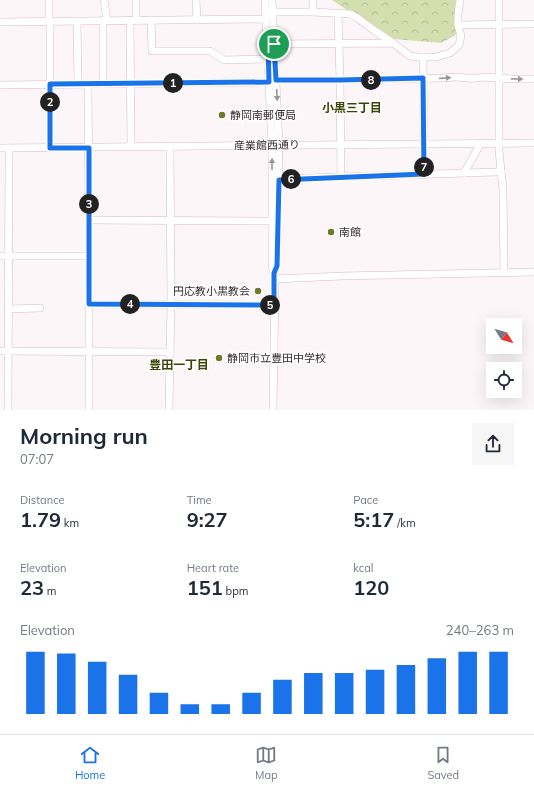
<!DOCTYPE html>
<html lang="en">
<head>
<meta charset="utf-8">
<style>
	:root { --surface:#fff; --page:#f6f6f7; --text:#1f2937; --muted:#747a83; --line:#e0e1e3; --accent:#1a73e8 }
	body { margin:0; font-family:Mulish,"Noto Sans JP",sans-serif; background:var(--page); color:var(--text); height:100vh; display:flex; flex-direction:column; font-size:15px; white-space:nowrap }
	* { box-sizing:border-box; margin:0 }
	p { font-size:13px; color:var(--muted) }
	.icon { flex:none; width:22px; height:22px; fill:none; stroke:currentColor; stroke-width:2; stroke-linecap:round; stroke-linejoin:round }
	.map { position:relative; height:410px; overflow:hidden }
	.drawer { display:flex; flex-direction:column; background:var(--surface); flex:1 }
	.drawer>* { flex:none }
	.needle { width:26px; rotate:127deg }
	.buttons { position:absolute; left:486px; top:318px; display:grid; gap:8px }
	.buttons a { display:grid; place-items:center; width:36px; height:36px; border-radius:0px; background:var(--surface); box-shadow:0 4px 16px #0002; font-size:20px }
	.pin { position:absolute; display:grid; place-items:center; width:34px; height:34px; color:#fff; margin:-17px; border:2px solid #fff; border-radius:50%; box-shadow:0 1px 4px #0007 }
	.km { position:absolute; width:20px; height:20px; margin:-10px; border-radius:50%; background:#222; color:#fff; font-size:11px; line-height:20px; text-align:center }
	.round { display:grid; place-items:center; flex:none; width:42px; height:42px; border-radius:0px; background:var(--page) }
	.headline { display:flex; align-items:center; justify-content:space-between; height:68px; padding:0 20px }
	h1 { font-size:22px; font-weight:700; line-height:30px }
	.metrics { display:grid; grid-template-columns:repeat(3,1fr); gap:6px; height:68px; padding:4px 20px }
	.metrics div { display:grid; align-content:center }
	.metrics b { font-size:20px; font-weight:700 }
	.metrics small { font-size:11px; font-weight:400 }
	.metrics p { font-size:11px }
	.chart { height:112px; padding:8px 20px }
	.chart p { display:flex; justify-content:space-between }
	.chart svg { width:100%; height:72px; margin-top:4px; stroke:var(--accent); stroke-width:6 }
	.menu { display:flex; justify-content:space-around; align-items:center; height:56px; border-top:1px solid var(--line); background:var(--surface); font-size:11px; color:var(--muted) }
	.menu a { display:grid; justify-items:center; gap:2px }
	.menu .selected { color:var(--accent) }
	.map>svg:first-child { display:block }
	.forest { fill:url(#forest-crowns) }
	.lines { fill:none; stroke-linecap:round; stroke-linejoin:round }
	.minor-casing { stroke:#dab9c7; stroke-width:8 }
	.minor { stroke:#fff; stroke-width:7 }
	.oneway { fill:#9c9598 }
	.route-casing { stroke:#fff; stroke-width:8 }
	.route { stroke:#1a73e8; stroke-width:5 }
	.poi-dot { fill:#6d7b28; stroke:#fff; stroke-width:1.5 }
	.labels { text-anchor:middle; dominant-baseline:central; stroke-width:3.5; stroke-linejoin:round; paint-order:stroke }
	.poi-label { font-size:11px; fill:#382b31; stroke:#fff; text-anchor:start }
	.street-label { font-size:11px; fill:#382b31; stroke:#fff }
	.neighbourhood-label { font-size:12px; font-weight:bold; fill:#3c4509; stroke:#fff }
</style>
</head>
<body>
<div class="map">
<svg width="534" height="410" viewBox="0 0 534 410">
	<defs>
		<pattern id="forest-crowns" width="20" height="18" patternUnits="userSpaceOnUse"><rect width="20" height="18" fill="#d4dfb0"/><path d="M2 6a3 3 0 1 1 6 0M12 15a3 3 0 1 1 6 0" fill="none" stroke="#b7c098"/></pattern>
	</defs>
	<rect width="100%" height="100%" fill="#fdf6f9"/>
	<!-- forest -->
	<path class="forest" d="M332,0h124c-2,11 -1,22 2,32l-4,4 -13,7 -47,-4 -35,-24 -9,-3z"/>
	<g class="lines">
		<!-- minor casing -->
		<g class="minor-casing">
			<g id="minor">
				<path d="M104,0l3,20"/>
				<path d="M136,0v20"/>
				<path d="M196,0l1,20"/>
				<path d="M265,0l7,145v121l2,7 1,14 -2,123"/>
				<path d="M272,0l7,145 -2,121 -3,7"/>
				<path d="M499,0v151l4,39 1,83"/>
				<path d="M313,12v-12"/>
				<path d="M338,13l2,67 1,97"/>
				<path d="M103,20v64"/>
				<path d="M130,20l1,127"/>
				<path d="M151,20l1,31h58l14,9 44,-1"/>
				<path d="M49,21v-21"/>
				<path d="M50,21v127"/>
				<path d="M77,21l1,63"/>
				<path d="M0,22l266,-3 7,-7h40l37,2 6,3 19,14 18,12"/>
				<path d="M458,25v-11l2,-14"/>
				<path d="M267,45l11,-1 115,-1 17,13 7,1h19l14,-4 9,-8 2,-9 -3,-11 76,-1"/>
				<path d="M423,57l1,117"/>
				<path d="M273,80h67l102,-2c4,0 9,-1 13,-1 9,0 19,3 28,0l30,2h21"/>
				<path d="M88,84l1,136v190"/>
				<path d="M0,85l269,-3"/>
				<path d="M0,148l534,-5"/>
				<path d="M464,173l17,-30"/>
				<path d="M281,183l-2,-4 217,-7 5,-1"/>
				<path d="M89,220l186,1"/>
				<path d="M0,256h89"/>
				<path d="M274,279l68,-3 192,-4"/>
				<path d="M89,304l185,1"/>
				<path d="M8,309l32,-1"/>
				<path d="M0,351l170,1"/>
				<path d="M8,410l1,-262"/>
				<path d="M169,410l2,-106 -1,-158"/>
			</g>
		</g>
		<!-- minor -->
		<use href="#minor" class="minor"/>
	</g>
	<!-- one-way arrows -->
	<defs><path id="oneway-solid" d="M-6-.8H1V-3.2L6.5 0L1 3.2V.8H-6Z"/></defs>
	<g class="oneway">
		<use href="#oneway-solid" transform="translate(445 78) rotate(-4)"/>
		<use href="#oneway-solid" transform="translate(517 79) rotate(1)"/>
		<use href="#oneway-solid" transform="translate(277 95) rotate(87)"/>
		<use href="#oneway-solid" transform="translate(272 164) rotate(-90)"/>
	</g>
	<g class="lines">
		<!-- route casing -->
		<g class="route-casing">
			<path id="route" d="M274,44l2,36h64l83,-2 1,96 -145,6 -2,86 -3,7v32l-185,-1v-156h-39v-64l219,-2 -1,-37z"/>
		</g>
		<!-- route -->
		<use href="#route" class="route"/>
	</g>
	<!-- markers -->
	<g class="poi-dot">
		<circle cx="222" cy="115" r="4"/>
		<circle cx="331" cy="232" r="4"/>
		<circle cx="258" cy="291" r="4"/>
		<circle cx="219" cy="358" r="4"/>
	</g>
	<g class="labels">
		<!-- poi labels -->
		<g class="poi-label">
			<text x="230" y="115">静岡南郵便局</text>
			<text x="339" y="232">南館</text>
			<text x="250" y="291" text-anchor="end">円応教小黒教会</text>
			<text x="227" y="358">静岡市立豊田中学校</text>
		</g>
		<!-- street labels -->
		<g class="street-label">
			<text transform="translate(267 145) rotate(-1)">産業館西通り</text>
		</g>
		<!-- neighbourhood labels -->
		<g class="neighbourhood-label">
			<text x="352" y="107">小黒三丁目</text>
			<text x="179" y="364">豊田一丁目</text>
		</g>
	</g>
</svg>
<div class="buttons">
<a><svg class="needle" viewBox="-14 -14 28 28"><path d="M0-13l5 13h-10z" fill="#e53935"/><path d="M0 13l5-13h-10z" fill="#747a83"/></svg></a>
<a><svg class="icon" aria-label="locate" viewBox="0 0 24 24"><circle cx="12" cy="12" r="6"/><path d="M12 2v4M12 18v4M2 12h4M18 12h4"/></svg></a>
</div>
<div class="pin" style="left:274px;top:44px;background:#1e9e55"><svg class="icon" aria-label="arrive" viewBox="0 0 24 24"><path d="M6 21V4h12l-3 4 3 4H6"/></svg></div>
<b class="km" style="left:173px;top:83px">1</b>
<b class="km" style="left:50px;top:102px">2</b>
<b class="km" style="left:89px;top:204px">3</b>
<b class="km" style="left:130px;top:304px">4</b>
<b class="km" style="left:270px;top:305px">5</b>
<b class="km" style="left:291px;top:179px">6</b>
<b class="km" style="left:424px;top:167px">7</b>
<b class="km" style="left:371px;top:80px">8</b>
</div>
<section class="drawer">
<div class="headline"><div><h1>Morning run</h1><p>07:07</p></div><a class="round"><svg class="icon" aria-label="share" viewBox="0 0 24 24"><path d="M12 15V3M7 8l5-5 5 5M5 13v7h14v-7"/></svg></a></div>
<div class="metrics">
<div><p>Distance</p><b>1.79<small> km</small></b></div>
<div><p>Time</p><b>9:27</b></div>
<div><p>Pace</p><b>5:17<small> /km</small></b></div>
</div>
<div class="metrics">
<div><p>Elevation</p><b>23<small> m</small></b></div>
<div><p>Heart rate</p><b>151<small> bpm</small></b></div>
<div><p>kcal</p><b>120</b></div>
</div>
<div class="chart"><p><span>Elevation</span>240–263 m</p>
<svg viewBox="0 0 160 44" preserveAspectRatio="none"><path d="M5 44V6M15 44V7M25 44V12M35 44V20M45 44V31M55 44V38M65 44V38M75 44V31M85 44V23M95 44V19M105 44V19M115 44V17M125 44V14M135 44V10M145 44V6M155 44V6"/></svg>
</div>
</section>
<nav class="menu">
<a class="selected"><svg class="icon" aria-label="home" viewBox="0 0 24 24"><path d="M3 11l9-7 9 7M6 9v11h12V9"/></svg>Home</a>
<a><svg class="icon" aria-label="map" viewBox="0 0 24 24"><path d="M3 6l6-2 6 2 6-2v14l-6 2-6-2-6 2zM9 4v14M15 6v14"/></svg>Map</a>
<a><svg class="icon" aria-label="saved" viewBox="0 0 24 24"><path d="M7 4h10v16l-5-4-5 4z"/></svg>Saved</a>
</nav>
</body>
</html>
